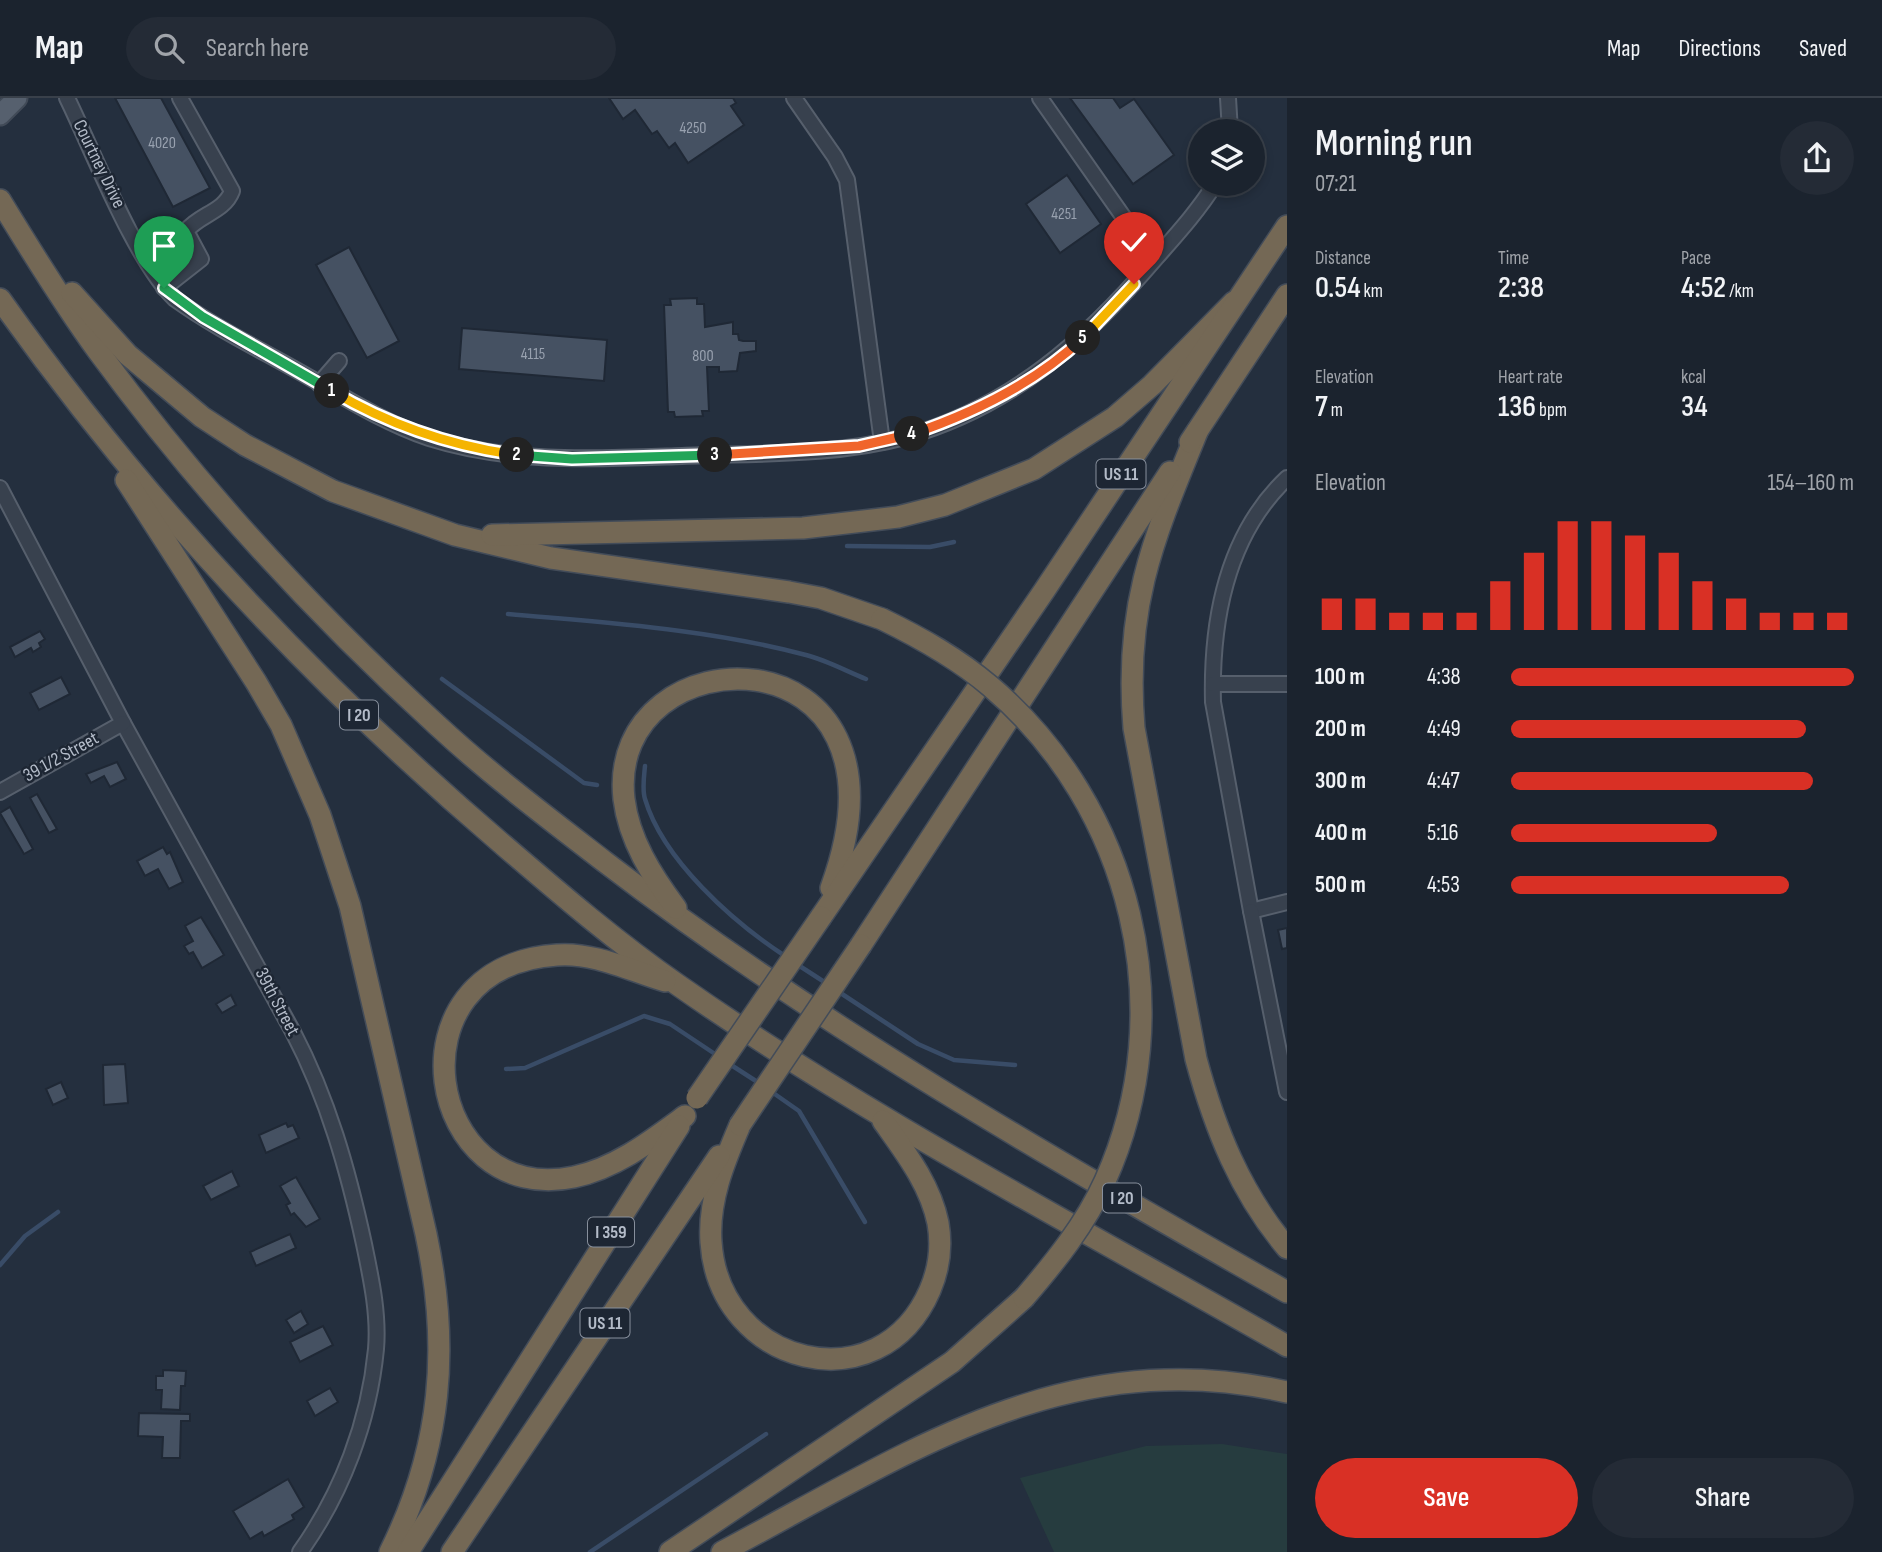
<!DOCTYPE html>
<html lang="en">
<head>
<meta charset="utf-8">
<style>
	:root { --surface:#1b232e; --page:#242b36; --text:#f1f3f6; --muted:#a0a4aa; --line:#39404a; --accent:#d93025 }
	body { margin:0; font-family:"Sofia Sans Condensed",sans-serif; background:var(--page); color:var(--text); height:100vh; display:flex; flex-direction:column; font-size:26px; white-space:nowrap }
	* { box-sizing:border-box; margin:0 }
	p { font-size:23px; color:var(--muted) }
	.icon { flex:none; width:38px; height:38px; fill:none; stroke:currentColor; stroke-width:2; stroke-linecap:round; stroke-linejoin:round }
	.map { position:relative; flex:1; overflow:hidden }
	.side { display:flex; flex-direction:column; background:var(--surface); width:595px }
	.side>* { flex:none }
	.controls { position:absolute; left:1188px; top:21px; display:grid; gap:14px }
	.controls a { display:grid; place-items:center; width:77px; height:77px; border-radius:50%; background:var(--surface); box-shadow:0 4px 10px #0003,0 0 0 2px var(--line); font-size:35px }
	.pin { position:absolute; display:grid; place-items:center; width:60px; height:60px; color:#fff; margin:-72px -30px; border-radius:50% 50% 50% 0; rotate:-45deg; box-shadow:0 0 7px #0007 }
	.pin .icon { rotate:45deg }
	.km { position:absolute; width:35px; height:35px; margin:-18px; border-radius:50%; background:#222; color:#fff; font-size:19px; line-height:35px; text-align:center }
	.round { display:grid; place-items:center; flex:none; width:74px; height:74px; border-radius:37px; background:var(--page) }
	.overview { display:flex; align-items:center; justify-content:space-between; height:119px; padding:0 28px }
	h1 { font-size:38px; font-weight:600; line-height:52px }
	.metrics { display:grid; grid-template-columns:repeat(3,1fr); gap:10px; height:119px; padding:7px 28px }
	.metrics div { display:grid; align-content:center }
	.metrics b { font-size:30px; font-weight:600 }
	.metrics small { font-size:19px; font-weight:400 }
	.metrics p { font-size:19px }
	.chart { height:196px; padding:14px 28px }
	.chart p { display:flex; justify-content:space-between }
	.chart svg { width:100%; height:126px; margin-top:7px; stroke:var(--accent); stroke-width:6 }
	.cta { display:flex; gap:14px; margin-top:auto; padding:14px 28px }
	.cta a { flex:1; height:80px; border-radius:42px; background:var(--accent); color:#fff; font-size:28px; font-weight:600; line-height:80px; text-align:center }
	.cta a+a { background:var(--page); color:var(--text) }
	ul { padding:0 28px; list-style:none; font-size:23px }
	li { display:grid; grid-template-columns:112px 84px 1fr; align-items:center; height:52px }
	li i { height:18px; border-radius:9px; background:var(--accent) }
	header { display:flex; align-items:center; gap:42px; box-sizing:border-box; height:98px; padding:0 35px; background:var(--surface); border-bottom:2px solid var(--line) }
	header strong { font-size:33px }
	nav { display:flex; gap:38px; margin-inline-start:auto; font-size:24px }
	.search { width:490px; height:63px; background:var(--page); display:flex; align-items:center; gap:18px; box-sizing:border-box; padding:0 24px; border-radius:38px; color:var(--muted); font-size:26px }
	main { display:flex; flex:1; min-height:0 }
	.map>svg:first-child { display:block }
	.green { fill:#263c3f }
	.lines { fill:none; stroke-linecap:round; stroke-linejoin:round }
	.stream { stroke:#394c67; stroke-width:4.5 }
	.building { fill:#455162; stroke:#1f2835; stroke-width:2 }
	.minor-casing { stroke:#565f6c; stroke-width:18 }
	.major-casing { stroke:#414a57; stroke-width:23 }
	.highway-casing { stroke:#434c59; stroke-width:24 }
	.minor { stroke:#38414e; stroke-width:14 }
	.major { stroke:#56606e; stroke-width:19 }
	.highway { stroke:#746855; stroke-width:21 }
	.highway-bridge-casing { stroke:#434c59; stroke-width:24; stroke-linecap:butt }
	.highway-bridge { stroke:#746855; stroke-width:21 }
	.split-1-casing { stroke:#fff; stroke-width:14 }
	.split-2-casing { stroke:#fff; stroke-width:14 }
	.split-3-casing { stroke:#fff; stroke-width:14 }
	.split-4-casing { stroke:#fff; stroke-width:14 }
	.split-5-casing { stroke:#fff; stroke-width:14 }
	.split-6-casing { stroke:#fff; stroke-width:14 }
	.split-1 { stroke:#22a559; stroke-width:9 }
	.split-2 { stroke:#f5b400; stroke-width:9 }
	.split-3 { stroke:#22a559; stroke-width:9 }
	.split-4 { stroke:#f0652b; stroke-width:9 }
	.split-5 { stroke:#f0652b; stroke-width:9 }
	.split-6 { stroke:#f5b400; stroke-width:9 }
	.labels { text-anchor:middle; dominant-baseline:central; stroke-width:5; stroke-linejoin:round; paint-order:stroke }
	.number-label { font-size:16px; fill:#98a1af }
	.shield { fill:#1d2633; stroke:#878f9c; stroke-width:2 }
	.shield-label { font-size:18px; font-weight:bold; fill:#b4bcc9 }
	.street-label { font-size:19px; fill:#b4bcc9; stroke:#1d2633 }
</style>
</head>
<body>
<header>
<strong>Map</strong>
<div class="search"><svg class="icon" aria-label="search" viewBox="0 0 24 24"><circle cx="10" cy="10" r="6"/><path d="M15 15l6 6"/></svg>Search here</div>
<nav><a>Map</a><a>Directions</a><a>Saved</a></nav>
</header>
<main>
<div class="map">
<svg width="1287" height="1454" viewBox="0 0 1287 1454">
	<rect width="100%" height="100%" fill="#242f3e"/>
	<!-- green -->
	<path class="green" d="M1222,1346l65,10v98h-233l-34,-74 126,-32z"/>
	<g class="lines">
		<!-- stream -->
		<g class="stream">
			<path d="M847,448l83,1 24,-5"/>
			<path d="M508,516c99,9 201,15 298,41 20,5 40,16 60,24"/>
			<path d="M442,581l142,104 13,2"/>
			<path d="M645,668c-1,10 -3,24 0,33 18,61 88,123 140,157"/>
			<path d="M795,865l34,22"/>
			<path d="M839,894l79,52 36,16 61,5"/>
			<path d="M728,965l31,20"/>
			<path d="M506,971l19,-1 119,-52 26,8 48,32"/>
			<path d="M769,992l30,21 66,111"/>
			<path d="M0,1167l25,-29 33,-24"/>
			<path d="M590,1454l176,-118"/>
		</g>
	</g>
	<!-- building -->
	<g class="building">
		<path d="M115,0h46l49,90 -37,19z"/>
		<path d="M609,0h124l3,5 -5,3 13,19 -56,38 -13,-20 -6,5 -12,-17 -5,3 -17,-24 -12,9z"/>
		<path d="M1070,0h43l7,10 14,-9 40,56 -41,29z"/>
		<path d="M1067,77l34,49 -41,29 -34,-49z"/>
		<path d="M349,149l50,94 -32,17 -51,-93z"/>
		<path d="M697,200v6h7l1,23 28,-5v12h5l1,6 4,1h13v10l-16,2 -3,18 -18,1v-5h-12l2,44h-7l1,5 -28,1 -1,-5h-6l-4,-107h7l-1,-6z"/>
		<path d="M462,230l145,12 -3,41 -145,-12z"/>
		<path d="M40,533l5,8 -6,4 2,4 -8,5 -2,-4 -16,9 -5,-10z"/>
		<path d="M61,579l9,17 -31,16 -9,-17z"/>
		<path d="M117,664l9,17 -16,8 -6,-11 -13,7 -5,-9z"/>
		<path d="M37,696l20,35 -8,4 -19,-35z"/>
		<path d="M10,709l23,42 -9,5 -24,-41z"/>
		<path d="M163,749l4,7 3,-2 13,30 -14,7 -11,-20 -13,7 -8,-15z"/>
		<path d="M201,819l23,38 -22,13 -9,-16 -4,2 -5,-8 9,-5 -8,-15z"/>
		<path d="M1287,830v20l-5,1 -4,-19z"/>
		<path d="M231,897l5,10 -14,8 -6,-9z"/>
		<path d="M125,966l3,39 -24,2 -1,-40z"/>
		<path d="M61,984l7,16 -15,7 -7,-16z"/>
		<path d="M286,1025l2,4 5,-2 6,13 -33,15 -7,-18z"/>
		<path d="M232,1073l7,15 -28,14 -8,-14z"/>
		<path d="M296,1079l24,42 -14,8 -12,-14 -3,2 -5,-10 4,-2 -10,-17z"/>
		<path d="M290,1136l6,14 -40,18 -6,-14z"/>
		<path d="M301,1213l7,13 -14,9 -8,-13z"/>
		<path d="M323,1228l10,19 -33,17 -10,-20z"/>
		<path d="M163,1272l23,1 -1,15h-4l-1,24 -19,-1 1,-19h-6v-14h7z"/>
		<path d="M330,1290l8,14 -23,14 -8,-15z"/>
		<path d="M139,1315l51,1v7h-9l-1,37h-18l1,-21 -25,-1z"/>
		<path d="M288,1381l16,28 -12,8 2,4 -30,17 -2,-4 -12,7 -17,-28z"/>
	</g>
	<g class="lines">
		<!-- minor casing -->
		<g class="minor-casing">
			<g id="minor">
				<path d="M67,0c27,55 67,161 108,201 39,28 82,49 123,72 43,24 84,51 131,67 82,26 168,21 253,18 73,-3 152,0 223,-19 107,-30 181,-97 251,-179 21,-24 42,-47 59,-74"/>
				<path d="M794,0l41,59 12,23 35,262"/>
				<path d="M1040,0l89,127"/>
				<path d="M1228,0l2,33"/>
				<path d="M164,190l37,-29 -15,-28c14,-17 38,-19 46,-40l-52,-93"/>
				<path d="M319,286l20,-23"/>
				<path d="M1287,380c-61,58 -76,143 -74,224l38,209 36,-9"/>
				<path d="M0,390l123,235 170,309c35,67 55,138 71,212 7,34 15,70 12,105 -7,73 -34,144 -76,203"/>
				<path d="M1213,586h74"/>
				<path d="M0,694l123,-69"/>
				<path d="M1251,813l36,181"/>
			</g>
		</g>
		<!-- major casing -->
		<g class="major-casing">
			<path id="major" d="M0,17l17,-17"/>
		</g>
		<!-- highway casing -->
		<g class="highway-casing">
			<g id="highway">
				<path d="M0,102c31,51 63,103 98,151 100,136 216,262 340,375 53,49 110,92 167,136 214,164 448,297 682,430"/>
				<path d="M72,195l56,62 74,62 43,28 88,46 122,44 96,23 238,34 32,6 61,21"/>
				<path d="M0,201c143,202 313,383 501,544 57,49 115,99 177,142 193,135 405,244 609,361"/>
				<path d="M1197,334c-45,110 -73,175 -63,296l62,331c19,70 44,133 91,189"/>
				<path d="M1190,344l97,-147"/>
				<path d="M126,382l130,202 25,43 39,90 30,91 76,328c24,113 16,213 -36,318"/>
				<path d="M492,437l311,-7 95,-11 47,-12 89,-36 81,-52 37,-32 82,-83"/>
				<path d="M676,810c-24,-32 -47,-68 -52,-109 -19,-169 304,-177 207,89"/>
				<path d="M821,819l223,-326 243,-365"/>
				<path d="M861,847l309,-473"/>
				<path d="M665,883c-34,-10 -71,-29 -108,-26 -173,11 -131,253 17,222 42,-9 77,-36 111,-61"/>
				<path d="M740,1027c-16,37 -32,76 -29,117 8,124 169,164 219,48 9,-21 12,-44 8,-67 -8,-39 -33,-71 -55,-102"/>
				<path d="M408,1454l271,-426"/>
				<path d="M452,1454l267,-396"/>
				<path d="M670,1454l282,-190 72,-64"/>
				<path d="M722,1454c185,-98 344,-210 565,-160"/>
			</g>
		</g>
		<!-- minor -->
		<use href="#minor" class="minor"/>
		<!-- major -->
		<use href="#major" class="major"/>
		<!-- highway -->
		<use href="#highway" class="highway"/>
		<!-- highway-bridge casing -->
		<g class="highway-bridge-casing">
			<g id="highway-bridge">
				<path d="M882,521c39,19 75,39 108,67 142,120 192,325 115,495 -20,44 -50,81 -81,117"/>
				<path d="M697,1000l124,-181"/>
				<path d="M740,1027l121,-180"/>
			</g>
		</g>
		<!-- highway-bridge -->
		<use href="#highway-bridge" class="highway-bridge"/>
	</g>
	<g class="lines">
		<!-- split-1 casing -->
		<g class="split-1-casing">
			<path id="split-1" d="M164,190l39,29 129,74"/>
		</g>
		<!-- split-2 casing -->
		<g class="split-2-casing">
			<path id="split-2" d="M332,293c59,35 118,55 185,64"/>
		</g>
		<!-- split-3 casing -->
		<g class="split-3-casing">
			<path id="split-3" d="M517,357l55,4 143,-4"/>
		</g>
		<!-- split-4 casing -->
		<g class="split-4-casing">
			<path id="split-4" d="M715,357l144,-9 53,-12"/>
		</g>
		<!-- split-5 casing -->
		<g class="split-5-casing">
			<path id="split-5" d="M912,336c62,-21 123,-51 171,-96"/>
		</g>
		<!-- split-6 casing -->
		<g class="split-6-casing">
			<path id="split-6" d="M1083,240l51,-54"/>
		</g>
		<!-- split-1 -->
		<use href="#split-1" class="split-1"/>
		<!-- split-2 -->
		<use href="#split-2" class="split-2"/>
		<!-- split-3 -->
		<use href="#split-3" class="split-3"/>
		<!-- split-4 -->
		<use href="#split-4" class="split-4"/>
		<!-- split-5 -->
		<use href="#split-5" class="split-5"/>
		<!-- split-6 -->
		<use href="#split-6" class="split-6"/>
	</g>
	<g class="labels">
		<!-- number labels -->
		<g class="number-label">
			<text x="693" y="30">4250</text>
			<text x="162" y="45">4020</text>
			<text x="1064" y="116">4251</text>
			<text x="533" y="256">4115</text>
			<text x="703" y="258">800</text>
		</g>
		<!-- shield labels -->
		<g class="shield">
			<rect x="1096.5" y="361.5" width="49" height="29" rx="5"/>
			<rect x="340" y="602.5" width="38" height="29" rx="5"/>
			<rect x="1103" y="1085.5" width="38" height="29" rx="5"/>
			<rect x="588" y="1119.5" width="46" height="29" rx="5"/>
			<rect x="580.5" y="1210.5" width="49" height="29" rx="5"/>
		</g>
		<g class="shield-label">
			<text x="1121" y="376">US 11</text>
			<text x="359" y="617">I 20</text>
			<text x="1122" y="1100">I 20</text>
			<text x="611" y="1134">I 359</text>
			<text x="605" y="1225">US 11</text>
		</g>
		<!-- street labels -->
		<g class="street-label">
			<text transform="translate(99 66) rotate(64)">Courtney Drive</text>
			<text transform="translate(61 659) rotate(-29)">39 1/2 Street</text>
			<text transform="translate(277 904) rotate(62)">39th Street</text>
		</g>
	</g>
</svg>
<div class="controls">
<a><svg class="icon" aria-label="layers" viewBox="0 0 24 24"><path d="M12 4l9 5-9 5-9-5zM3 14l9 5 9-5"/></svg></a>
</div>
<div class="pin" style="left:164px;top:190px;background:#1e9e55"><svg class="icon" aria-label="arrive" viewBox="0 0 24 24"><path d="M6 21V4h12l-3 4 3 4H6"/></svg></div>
<div class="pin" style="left:1134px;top:186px;background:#d93025"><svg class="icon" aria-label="check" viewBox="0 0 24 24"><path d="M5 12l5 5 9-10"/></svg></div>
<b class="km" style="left:332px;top:293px">1</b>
<b class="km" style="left:517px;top:357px">2</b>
<b class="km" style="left:715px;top:357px">3</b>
<b class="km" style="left:912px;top:336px">4</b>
<b class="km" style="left:1083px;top:240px">5</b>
</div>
<section class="side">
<div class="overview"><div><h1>Morning run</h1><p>07:21</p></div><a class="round"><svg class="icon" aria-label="share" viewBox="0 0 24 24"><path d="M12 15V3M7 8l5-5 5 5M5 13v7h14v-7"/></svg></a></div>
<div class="metrics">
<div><p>Distance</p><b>0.54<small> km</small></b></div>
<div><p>Time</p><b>2:38</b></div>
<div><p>Pace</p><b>4:52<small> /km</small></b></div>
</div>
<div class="metrics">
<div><p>Elevation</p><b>7<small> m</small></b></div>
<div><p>Heart rate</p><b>136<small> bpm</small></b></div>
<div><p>kcal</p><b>34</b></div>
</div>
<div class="chart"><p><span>Elevation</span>154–160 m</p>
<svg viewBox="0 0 160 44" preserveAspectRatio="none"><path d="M5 44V33M15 44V33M25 44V38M35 44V38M45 44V38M55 44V27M65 44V17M75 44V6M85 44V6M95 44V11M105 44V17M115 44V27M125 44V33M135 44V38M145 44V38M155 44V38"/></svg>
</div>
<ul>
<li><b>100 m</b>4:38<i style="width:100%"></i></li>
<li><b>200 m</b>4:49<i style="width:86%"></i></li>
<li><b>300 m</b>4:47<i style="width:88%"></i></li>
<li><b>400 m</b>5:16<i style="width:60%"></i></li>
<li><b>500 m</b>4:53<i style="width:81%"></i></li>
</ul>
<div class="cta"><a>Save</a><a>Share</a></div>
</section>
</main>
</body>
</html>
